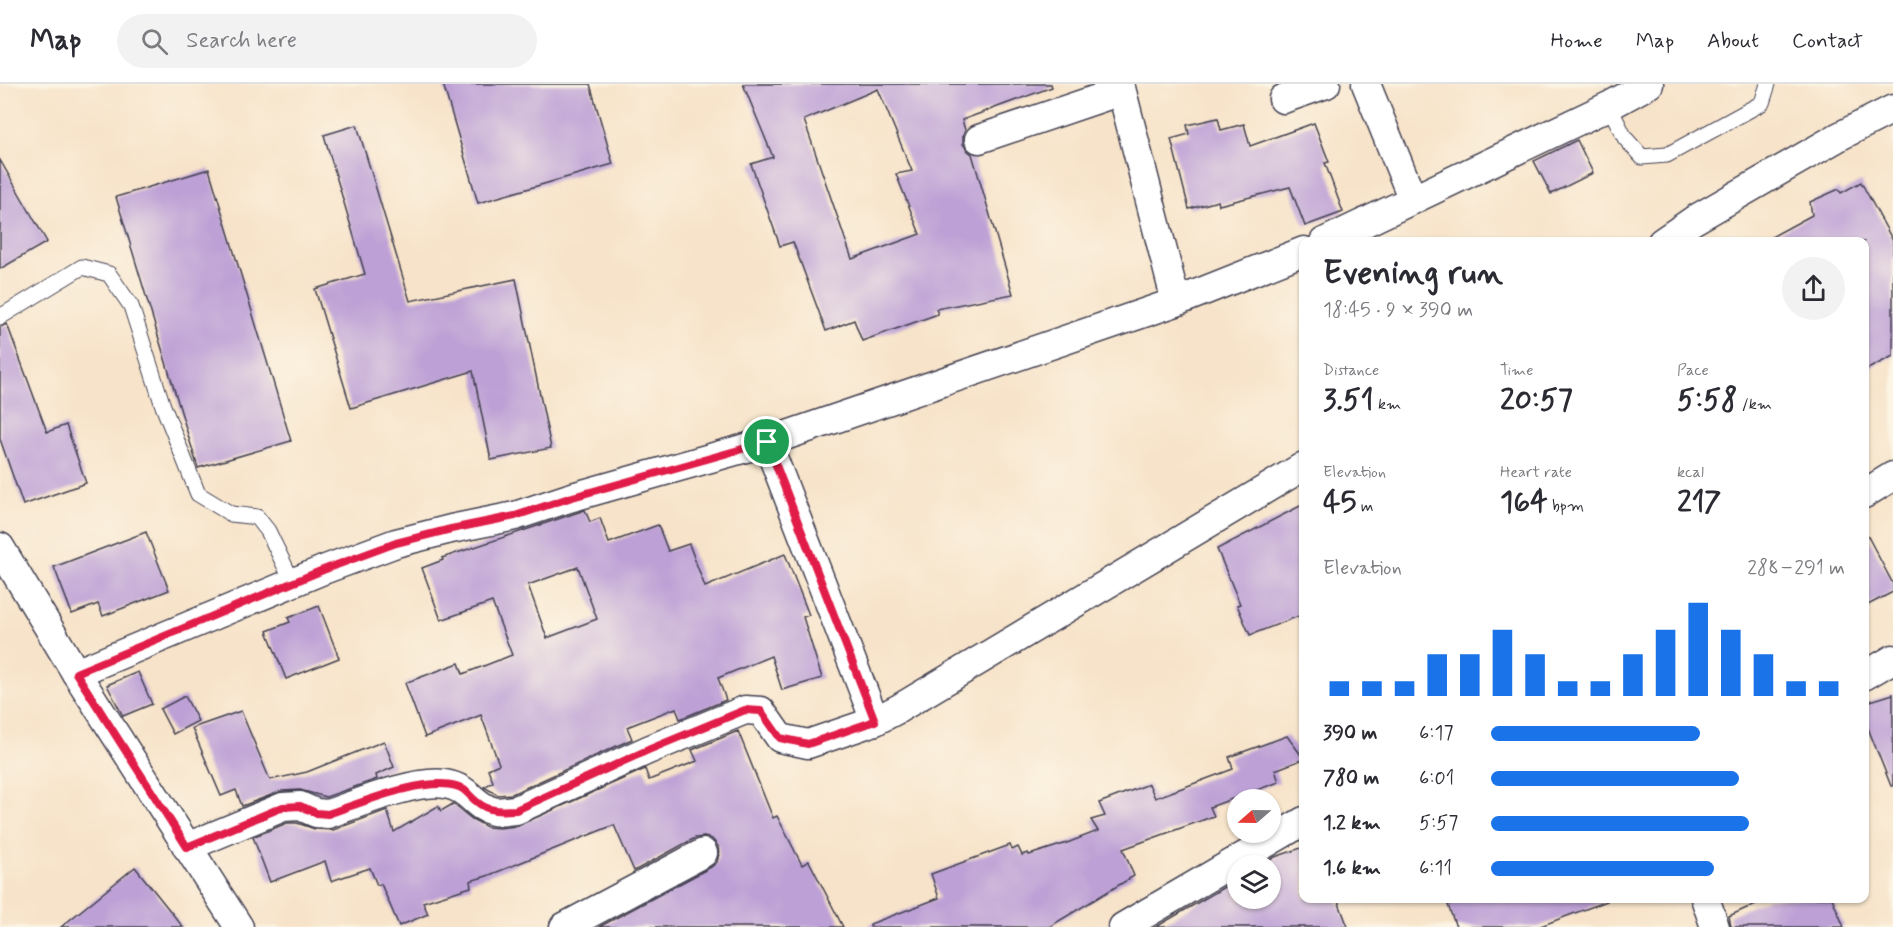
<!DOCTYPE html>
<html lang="en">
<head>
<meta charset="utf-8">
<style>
	:root { --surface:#fff; --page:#f2f2f3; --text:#2b2b33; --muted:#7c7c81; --line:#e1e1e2; --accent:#1a73e8 }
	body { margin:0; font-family:Mynerve,sans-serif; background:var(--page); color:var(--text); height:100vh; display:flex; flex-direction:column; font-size:22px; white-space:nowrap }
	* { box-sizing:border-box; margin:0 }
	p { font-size:20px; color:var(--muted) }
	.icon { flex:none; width:33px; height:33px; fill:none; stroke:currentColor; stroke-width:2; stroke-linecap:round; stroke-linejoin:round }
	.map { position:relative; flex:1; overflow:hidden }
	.sheet { position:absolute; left:1299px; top:153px; width:570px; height:666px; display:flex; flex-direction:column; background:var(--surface); border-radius:12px; box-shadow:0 2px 4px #0004 }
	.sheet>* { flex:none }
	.needle { width:39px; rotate:250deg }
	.tools { position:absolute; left:1227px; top:705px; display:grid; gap:12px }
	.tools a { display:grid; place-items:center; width:54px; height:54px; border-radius:50%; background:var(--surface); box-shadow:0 2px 4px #0004; font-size:30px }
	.pin { position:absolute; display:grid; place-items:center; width:51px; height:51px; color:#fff; margin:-26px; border:3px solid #fff; border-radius:50%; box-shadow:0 2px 6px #0007 }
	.round { display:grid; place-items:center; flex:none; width:63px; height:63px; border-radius:32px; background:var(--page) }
	.headline { display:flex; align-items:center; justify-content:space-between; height:102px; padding:0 24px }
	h1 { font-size:33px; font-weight:700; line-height:45px }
	.figures { display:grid; grid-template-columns:repeat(3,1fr); gap:9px; height:102px; padding:6px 24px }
	.figures div { display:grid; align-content:center }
	.figures b { font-size:30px; font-weight:700 }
	.figures small { font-size:16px; font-weight:400 }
	.figures p { font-size:16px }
	.chart { height:168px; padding:12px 24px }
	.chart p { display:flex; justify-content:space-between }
	.chart svg { width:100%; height:108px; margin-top:6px; stroke:var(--accent); stroke-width:6 }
	ul { padding:0 24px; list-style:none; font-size:20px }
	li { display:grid; grid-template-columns:96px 72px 1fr; align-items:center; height:45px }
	li i { height:15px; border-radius:8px; background:var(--accent) }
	header { display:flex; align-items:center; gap:36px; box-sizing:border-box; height:84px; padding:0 30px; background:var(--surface); border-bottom:2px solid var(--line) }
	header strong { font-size:28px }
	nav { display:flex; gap:33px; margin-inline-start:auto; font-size:21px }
	.search { width:420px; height:54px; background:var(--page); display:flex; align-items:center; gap:15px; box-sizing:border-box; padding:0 21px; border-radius:33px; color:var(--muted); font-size:22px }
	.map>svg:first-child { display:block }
	.building { fill:#bda1d6; fill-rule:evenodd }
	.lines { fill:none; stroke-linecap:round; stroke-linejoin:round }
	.service-casing { stroke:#423f50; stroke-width:17 }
	.minor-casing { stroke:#423f50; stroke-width:31 }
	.service { stroke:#fff; stroke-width:15 }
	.minor { stroke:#fff; stroke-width:28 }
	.route-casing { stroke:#fff; stroke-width:12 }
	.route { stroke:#e11d48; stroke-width:8 }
</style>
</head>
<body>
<header>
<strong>Map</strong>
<div class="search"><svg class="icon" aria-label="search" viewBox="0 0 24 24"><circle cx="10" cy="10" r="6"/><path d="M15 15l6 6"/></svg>Search here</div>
<nav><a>Home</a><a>Map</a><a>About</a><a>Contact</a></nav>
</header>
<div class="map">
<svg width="1893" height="843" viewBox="0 0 1893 843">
	<rect width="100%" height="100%" fill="#fcf5e5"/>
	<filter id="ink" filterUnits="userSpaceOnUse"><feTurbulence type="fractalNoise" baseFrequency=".0167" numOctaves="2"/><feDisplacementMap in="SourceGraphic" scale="12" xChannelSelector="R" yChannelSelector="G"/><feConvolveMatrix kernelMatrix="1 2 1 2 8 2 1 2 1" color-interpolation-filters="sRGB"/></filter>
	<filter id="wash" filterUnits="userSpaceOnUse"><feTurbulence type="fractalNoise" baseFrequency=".008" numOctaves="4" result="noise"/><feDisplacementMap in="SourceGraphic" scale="24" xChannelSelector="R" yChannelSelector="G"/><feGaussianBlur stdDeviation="1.35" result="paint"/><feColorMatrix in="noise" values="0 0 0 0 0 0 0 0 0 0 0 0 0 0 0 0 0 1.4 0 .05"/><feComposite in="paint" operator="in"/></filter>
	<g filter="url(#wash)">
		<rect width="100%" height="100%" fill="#f7e3c9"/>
		<g id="blocks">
			<!-- building -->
			<g class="building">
				<path d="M443,0h147l23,80 -135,39z"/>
				<path d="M743,0h308l1,3 -90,33 3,10 -2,6v8l5,7 4,3 41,140 -77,15 2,5 -76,27 -8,-21 -28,11 -33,-89 -13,4 -29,-82 22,-7zM878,5l34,82 -16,3 24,60 -68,25 -48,-139z"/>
				<path d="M1218,34l3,12 23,-6 6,22 64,-23 15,39 -4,1 18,49 -38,14 -15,-39 -71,18 -1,-4 -29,8 -18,-70 18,-5 -2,-9z"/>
				<path d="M357,41l53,176 106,-22 35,169 -60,12 -18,-89 -122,37 -36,-119 50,-15 -41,-139z"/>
				<path d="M1577,56l16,33 -42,21 -17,-33z"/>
				<path d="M0,76l47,82 -47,27z"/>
				<path d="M209,85l82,272 -93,27 -82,-271z"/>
				<path d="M1861,98l32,59v115l-29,15v-129h-102l50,-27 -2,-13 29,-13 2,4z"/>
				<path d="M7,240l40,108 19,-7 20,58 -63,22 -23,-66v-112z"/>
				<path d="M1304,420v110l-54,21 -13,-30 3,-1 -23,-55z"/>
				<path d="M585,426l5,12 10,-4 9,25 49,-18 10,26 21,-7 16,43 80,-33 24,61 -6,2 19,61 -40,12 -11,-34 -53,22 8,22 -46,19 -4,-11 -49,19 5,12 -120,55 -14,1 -14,-8 9,-5 -5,-13 11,-5 -18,-49 -56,22 -20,-54 54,-20 4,11 49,-19 -20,-53 -51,18 -19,-52 21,-8 -1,-2zM578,483l19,52 -50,19 -19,-53z"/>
				<path d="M1864,445l29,55v8l-29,15z"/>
				<path d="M146,448l23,58 -66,26 -5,-12 -26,10 -18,-47z"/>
				<path d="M319,522l20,52 -53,21 -19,-48 23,-9 -2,-4z"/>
				<path d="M138,588l14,32 -29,12 -16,-31z"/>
				<path d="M1893,610v92h-2l-27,-68v-15z"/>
				<path d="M185,612l13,25 -25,13 -13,-25z"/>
				<path d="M241,627l29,69 37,-8 77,-31 10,26 -18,8 1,4 -51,18 -26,-7 -18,1 -40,15 -6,-16 -15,6 -29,-68z"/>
				<path d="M738,647l35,87 4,-2 25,49 7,-4 34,66h-244l112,-60 6,-5 2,-8 -1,-8 -6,-7 -8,-2 -9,1 -61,33 -20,-46 -127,51 -17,5 1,6 -48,15 5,12 -29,12 -18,-42 -4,1 -7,-17 -39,13 -6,-20 -55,21 -17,-45 34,-14h10l18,6 18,1 54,-20 7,22 44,-26 3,5 12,-7 19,15 15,8 12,1 18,-2 128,-57 4,11 48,-19 -5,-11z"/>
				<path d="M1287,652l17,23 -29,11 4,12 -69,25 4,9 -91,33 11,27 -85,51h-179v-3l69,-26 -8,-24 79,-29 2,5 6,-3 4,8 6,-2 1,2 38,-12 31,-12 -7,-11 14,-4 -6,-13 50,-19 6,14 78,-29 -4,-12z"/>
				<path d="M1304,763v51h33l11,29h-192l70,-41 12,-4v16h32v-32h-4l-1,-3 10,-6z"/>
				<path d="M135,783l48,60h-122z"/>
				<path d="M1465,814h141l1,3 -69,26h-82l-8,-22z"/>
				<path d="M1769,814h63l12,29h-113l-2,-11z"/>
			</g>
		</g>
	</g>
	<g filter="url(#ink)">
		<use href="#blocks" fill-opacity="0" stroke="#423f50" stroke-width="1.5"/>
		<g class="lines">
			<!-- service casing -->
			<g class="service-casing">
				<g id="service">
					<path d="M1609,22l16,32 17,19 25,-2 95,-52 6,-19"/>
					<path d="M0,233l82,-50 27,7 22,32 32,100 35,88 33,20 26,3 11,14 25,52"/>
				</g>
			</g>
			<!-- minor casing -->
			<g class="minor-casing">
				<g id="minor">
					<path d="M1120,0l56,218"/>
					<path d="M1366,0l47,116"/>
					<path d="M1283,15l43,-15"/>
					<path d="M979,55l136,-46 9,7"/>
					<path d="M1324,158l285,-136 40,-22"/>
					<path d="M1662,158l32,-22 146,-84 53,-27"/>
					<path d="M767,358l108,279"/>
					<path d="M1864,410l29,-18"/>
					<path d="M0,463l76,126 163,254"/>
					<path d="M76,589l247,-103 73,-27 55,-14 64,-13 54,-18 198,-56 409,-140 128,-51"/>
					<path d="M1864,592l29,-17"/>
					<path d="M187,763l96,-40 17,-1 16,7 12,1c29,-10 87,-35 117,-30 25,4 28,22 48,27 6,2 16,-1 23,-1l132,-60 97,-40 16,1 19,27 28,6 67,-23 23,-12 406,-243"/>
					<path d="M1705,814l10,29"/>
					<path d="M564,843l139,-74"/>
					<path d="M1123,843l181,-106"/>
				</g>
			</g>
			<!-- service -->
			<use href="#service" class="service"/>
			<!-- minor -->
			<use href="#minor" class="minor"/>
		</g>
	</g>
	<g class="lines" filter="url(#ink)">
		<!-- route casing -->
		<g class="route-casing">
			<path id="route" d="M767,358l108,279 -67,23 -28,-6 -19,-27 -16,-1 -97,40 -132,60c-15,1 -27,2 -39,-8 -7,-5 -10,-12 -18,-15 -33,-12 -98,16 -131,27l-12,-1 -16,-7 -17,1 -96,40 -111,-174 247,-103 73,-27 55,-14 64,-13 54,-18z"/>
		</g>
		<!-- route -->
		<use href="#route" class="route"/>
	</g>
</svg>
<div class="tools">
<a><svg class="needle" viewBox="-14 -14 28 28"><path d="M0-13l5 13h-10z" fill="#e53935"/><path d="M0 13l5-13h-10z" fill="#7c7c81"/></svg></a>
<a><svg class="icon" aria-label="layers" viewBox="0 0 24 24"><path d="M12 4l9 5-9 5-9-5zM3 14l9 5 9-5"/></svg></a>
</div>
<div class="pin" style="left:767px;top:358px;background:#1e9e55"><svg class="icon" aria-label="arrive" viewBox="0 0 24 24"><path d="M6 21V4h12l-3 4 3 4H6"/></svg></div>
<section class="sheet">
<div class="headline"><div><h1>Evening run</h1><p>18:45 · 9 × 390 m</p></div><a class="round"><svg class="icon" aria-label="share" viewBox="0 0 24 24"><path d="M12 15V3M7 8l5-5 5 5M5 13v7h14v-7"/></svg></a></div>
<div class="figures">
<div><p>Distance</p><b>3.51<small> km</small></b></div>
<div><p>Time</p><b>20:57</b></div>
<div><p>Pace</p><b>5:58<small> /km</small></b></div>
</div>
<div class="figures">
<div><p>Elevation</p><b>45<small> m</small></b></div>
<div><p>Heart rate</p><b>164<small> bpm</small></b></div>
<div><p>kcal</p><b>217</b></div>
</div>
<div class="chart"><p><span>Elevation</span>288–291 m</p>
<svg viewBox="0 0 160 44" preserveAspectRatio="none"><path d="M5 44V38M15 44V38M25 44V38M35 44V27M45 44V27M55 44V17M65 44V27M75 44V38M85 44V38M95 44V27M105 44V17M115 44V6M125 44V17M135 44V27M145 44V38M155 44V38"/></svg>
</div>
<ul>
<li><b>390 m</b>6:17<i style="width:59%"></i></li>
<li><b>780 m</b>6:01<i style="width:70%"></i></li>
<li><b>1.2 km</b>5:57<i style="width:73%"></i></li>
<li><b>1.6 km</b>6:11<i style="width:63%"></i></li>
</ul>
</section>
</div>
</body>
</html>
